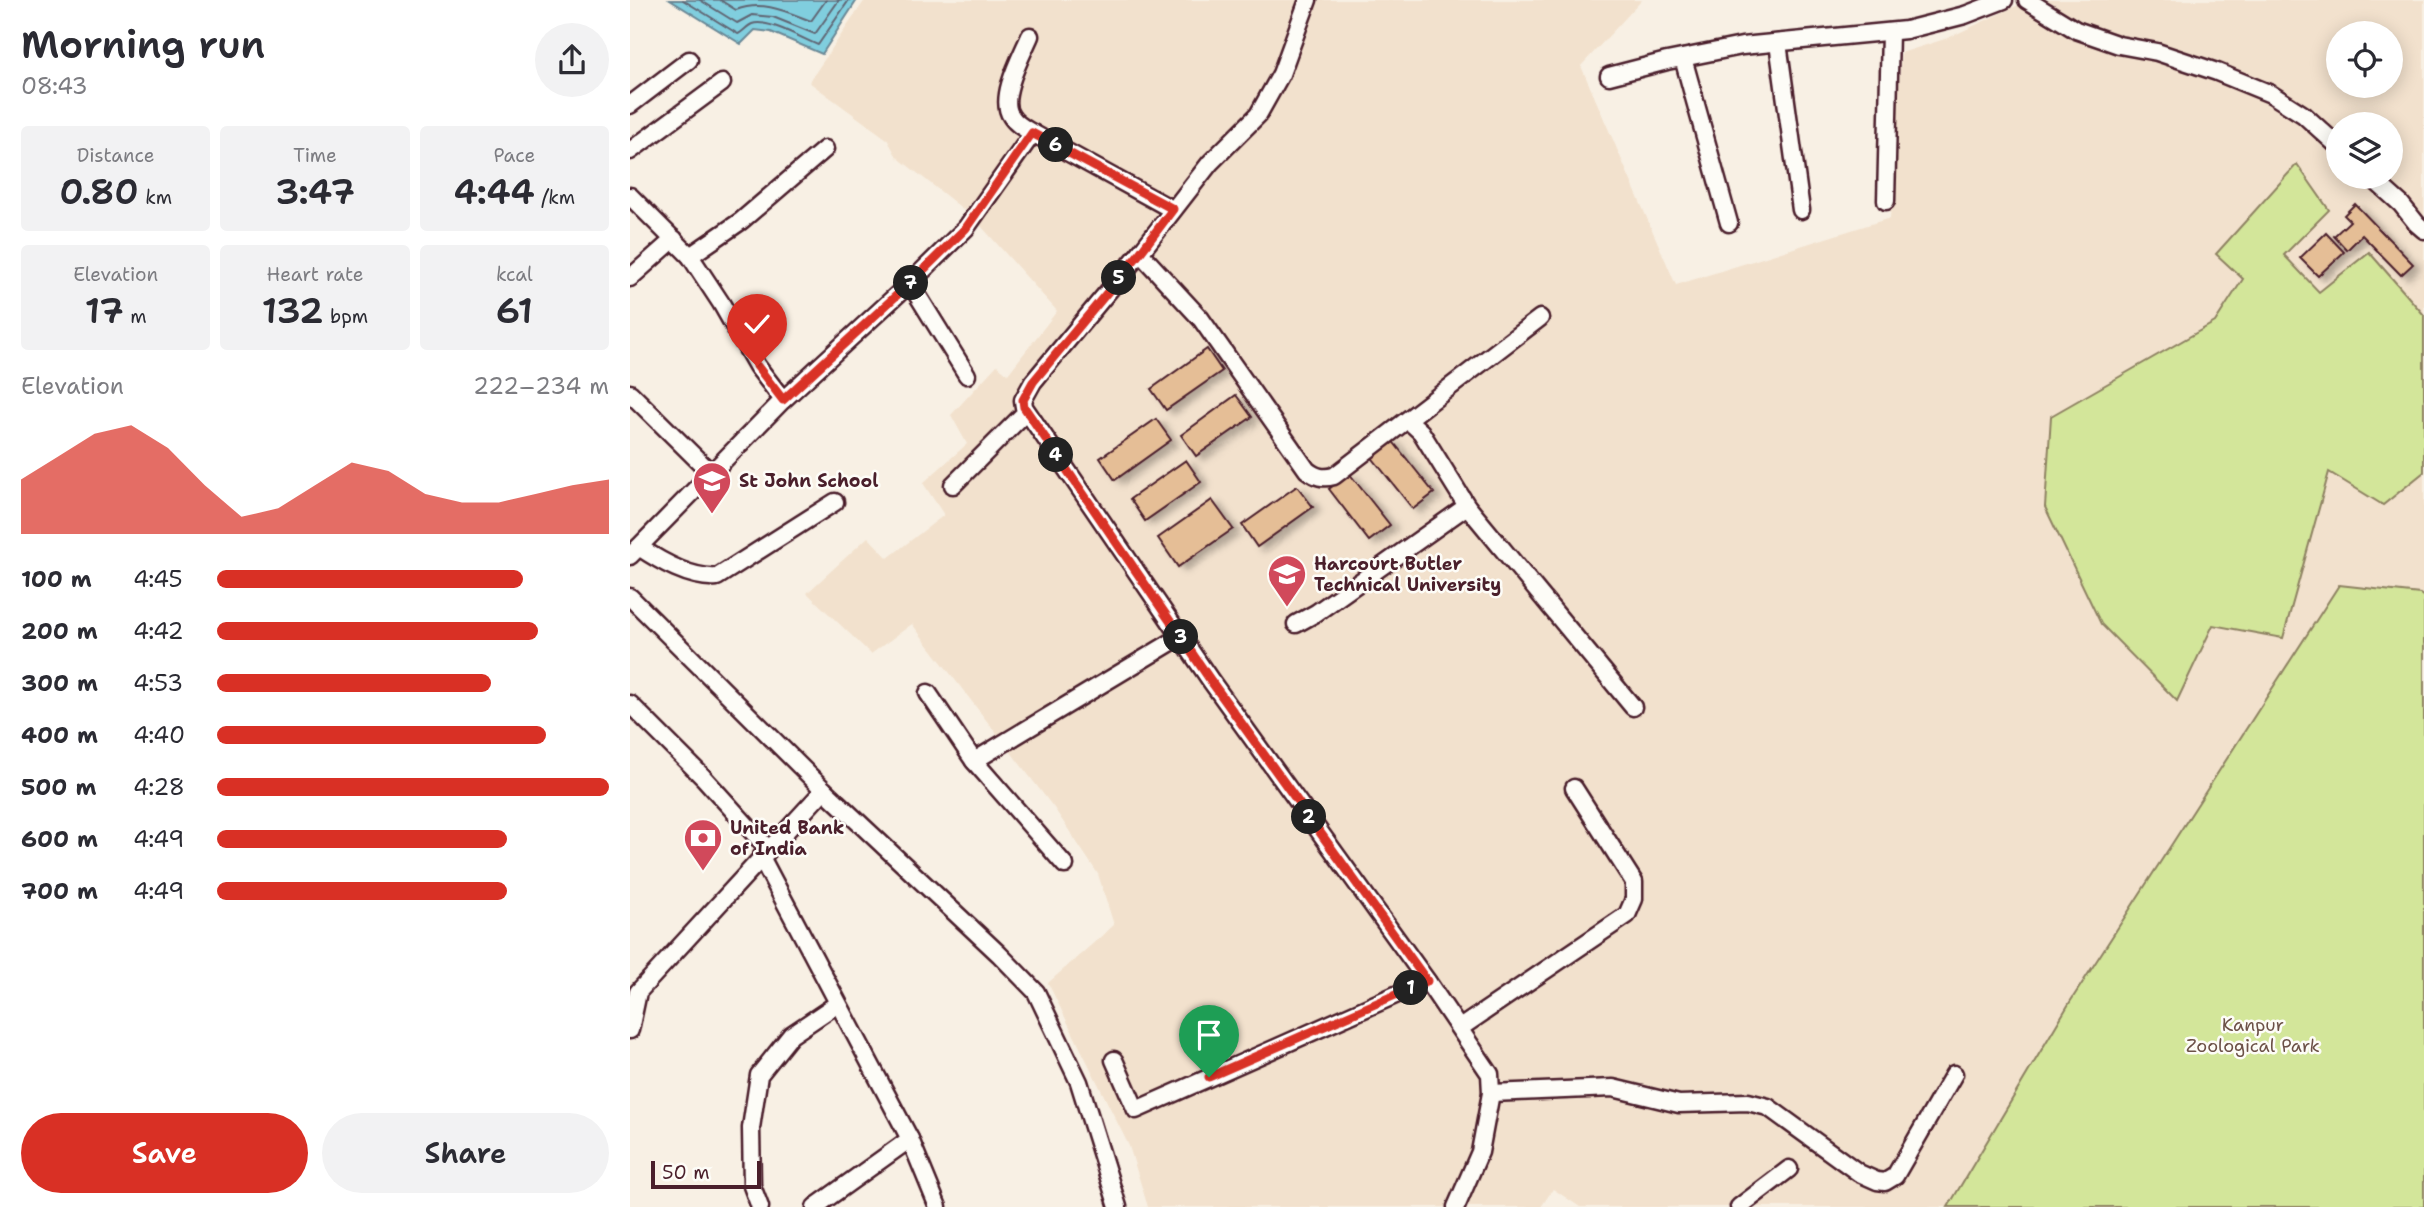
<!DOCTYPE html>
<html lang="en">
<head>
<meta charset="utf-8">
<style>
	:root { --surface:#fff; --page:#f2f2f3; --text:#2b2b33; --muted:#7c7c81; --accent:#d93025 }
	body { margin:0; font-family:"Shantell Sans",sans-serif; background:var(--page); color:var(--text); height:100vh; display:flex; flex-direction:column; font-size:26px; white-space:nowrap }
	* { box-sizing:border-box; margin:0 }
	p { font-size:23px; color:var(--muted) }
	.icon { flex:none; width:38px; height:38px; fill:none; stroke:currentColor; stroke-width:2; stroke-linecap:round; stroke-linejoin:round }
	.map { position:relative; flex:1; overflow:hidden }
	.panel { display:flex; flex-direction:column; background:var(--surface); width:630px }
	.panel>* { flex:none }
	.buttons { position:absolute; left:1696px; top:21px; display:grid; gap:14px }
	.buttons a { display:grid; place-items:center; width:77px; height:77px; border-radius:50%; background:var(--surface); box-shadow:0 4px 18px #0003; font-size:35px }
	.scale { position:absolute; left:21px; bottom:18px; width:110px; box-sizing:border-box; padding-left:7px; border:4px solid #4a1f2b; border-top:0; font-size:19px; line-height:24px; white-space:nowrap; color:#4a1f2b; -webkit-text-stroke:5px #fdfcf7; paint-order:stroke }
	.pin { position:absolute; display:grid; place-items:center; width:60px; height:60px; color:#fff; margin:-72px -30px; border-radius:50% 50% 50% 0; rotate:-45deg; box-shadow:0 0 7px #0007 }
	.pin .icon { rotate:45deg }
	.km { position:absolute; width:35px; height:35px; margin:-18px; border-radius:50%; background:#222; color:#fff; font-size:19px; line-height:35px; text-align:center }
	.round { display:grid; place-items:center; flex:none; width:74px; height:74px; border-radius:37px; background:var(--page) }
	.summary { display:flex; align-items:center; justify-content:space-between; height:119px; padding:0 21px }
	h1 { font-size:38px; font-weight:600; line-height:52px }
	.metrics { display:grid; grid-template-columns:repeat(3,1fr); gap:10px; height:119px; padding:7px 21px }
	.metrics div { display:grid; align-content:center; border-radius:7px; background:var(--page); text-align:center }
	.metrics b { font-size:35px; font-weight:600 }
	.metrics small { font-size:19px; font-weight:400 }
	.metrics p { font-size:19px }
	.chart { height:196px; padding:14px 21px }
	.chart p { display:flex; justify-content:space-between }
	.chart svg { width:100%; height:126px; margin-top:7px; fill:var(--accent); opacity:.7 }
	.primary-button { display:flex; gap:14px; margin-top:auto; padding:14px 21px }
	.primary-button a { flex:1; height:80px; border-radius:42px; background:var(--accent); color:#fff; font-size:28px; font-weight:600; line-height:80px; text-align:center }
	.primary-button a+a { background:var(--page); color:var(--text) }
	ul { padding:0 21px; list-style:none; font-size:23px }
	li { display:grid; grid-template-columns:112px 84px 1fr; align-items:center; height:52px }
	li i { height:18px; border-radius:9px; background:var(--accent) }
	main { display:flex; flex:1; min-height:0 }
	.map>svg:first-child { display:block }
	.built { fill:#f2e1cd; fill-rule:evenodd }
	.green { fill:#d3e69a; stroke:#8e8262; stroke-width:2 }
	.water { fill:#80cede; stroke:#6a8896; stroke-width:2 }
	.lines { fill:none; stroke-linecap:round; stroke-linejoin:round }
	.shore { stroke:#606573; stroke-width:2 }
	.building { fill:#e5be96; stroke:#4a1f2b; stroke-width:2; filter:url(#shadow) }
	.minor-casing { stroke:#4a1f2b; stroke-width:21 }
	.minor { stroke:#fdfcf7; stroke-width:16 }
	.route-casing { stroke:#fff; stroke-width:14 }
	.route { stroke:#d93025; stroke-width:9 }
	.labels { text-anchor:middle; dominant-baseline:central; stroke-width:5; stroke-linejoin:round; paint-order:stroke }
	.poi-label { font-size:18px; font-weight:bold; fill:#4a1f2b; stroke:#fdfcf7; text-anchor:start }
	.park-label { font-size:18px; fill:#6c5147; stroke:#fdfcf7 }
</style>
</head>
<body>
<main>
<section class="panel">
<div class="summary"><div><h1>Morning run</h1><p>08:43</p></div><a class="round"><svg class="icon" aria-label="share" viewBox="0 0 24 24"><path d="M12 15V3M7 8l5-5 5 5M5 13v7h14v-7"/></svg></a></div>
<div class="metrics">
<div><p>Distance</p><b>0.80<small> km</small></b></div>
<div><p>Time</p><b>3:47</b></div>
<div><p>Pace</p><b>4:44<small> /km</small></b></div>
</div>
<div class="metrics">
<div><p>Elevation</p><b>17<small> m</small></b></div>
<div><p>Heart rate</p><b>132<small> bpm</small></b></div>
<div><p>kcal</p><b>61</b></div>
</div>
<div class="chart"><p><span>Elevation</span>222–234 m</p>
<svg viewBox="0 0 160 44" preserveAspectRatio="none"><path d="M0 44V25L10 17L20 9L30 6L40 14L50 27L60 38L70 35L80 27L90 19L100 22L110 30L120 33L130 33L140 30L150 27L160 25V44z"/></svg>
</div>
<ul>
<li><b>100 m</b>4:45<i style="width:78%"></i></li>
<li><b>200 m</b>4:42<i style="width:82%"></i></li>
<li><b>300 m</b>4:53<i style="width:70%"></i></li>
<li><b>400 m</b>4:40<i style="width:84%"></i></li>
<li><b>500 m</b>4:28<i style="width:100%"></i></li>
<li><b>600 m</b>4:49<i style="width:74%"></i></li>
<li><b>700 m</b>4:49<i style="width:74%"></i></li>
</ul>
<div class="primary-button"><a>Save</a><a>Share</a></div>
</section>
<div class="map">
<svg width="1794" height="1207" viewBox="0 0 1794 1207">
	<defs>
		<filter id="shadow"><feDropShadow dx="7" dy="4" stdDeviation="3.5" flood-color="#0004"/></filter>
	</defs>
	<rect width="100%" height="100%" fill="#f8f0e4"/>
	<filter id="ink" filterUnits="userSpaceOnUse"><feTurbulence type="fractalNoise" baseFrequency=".0143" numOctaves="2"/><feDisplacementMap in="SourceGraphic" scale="14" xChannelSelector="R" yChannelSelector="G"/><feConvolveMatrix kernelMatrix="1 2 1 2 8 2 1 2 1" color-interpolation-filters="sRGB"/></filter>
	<g filter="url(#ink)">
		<!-- built -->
		<path class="built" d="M235,0h777l-61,66 95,219 214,-67 11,-165 47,-15 81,-38h395v597l-4,-3 -81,-9 -269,417 -122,205h-368l-27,-18 -12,18h-393l-19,-61 -81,-163 66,-58 -16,-51 -44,-66 -142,-184 -41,30 -64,-61 61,-56 20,21 56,-43 -21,-32 44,-39 -16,-29 46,-50 11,9 49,-63 -84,-94 -76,-60 -10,-18 -78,-57zM1708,33h52v53h-52zM1708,124h52v53h-52z"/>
		<!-- green -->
		<g class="green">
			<path d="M1667,164l32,46 -45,45 35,37 50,-40 55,63v157l-41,33 -54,-33 -46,166 -70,-13 -36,76 -76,-77 -56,-117 6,-91 164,-94 28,-43 -27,-25z"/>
			<path d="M1709,585l81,9 4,3v610h-476l122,-205z"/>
		</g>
		<!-- water -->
		<path class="water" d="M40,0h187l-35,54 -51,-22 -16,-2 -14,14z"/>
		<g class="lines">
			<!-- shore -->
			<g class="shore">
				<path d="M53,0l55,34c5,-2 9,-8 14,-10 15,-6 51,15 66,21l31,-45"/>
				<path d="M70,0l37,23 15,-8 21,2 42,17 24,-34"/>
				<path d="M90,0l16,10c27,-10 49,1 75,11l15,-21"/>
			</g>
		</g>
		<!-- building -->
		<g class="building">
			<path d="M1725,204l58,60 -12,11 -39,-40 -15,15 -13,-14 16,-15 -6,-6z"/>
			<path d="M1696,233l18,19 -26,24 -18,-18z"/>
			<path d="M577,349l15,22 -56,39 -15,-21z"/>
			<path d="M606,395l16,22 -56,39 -15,-21z"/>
			<path d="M526,419l15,21 -56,40 -15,-22z"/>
			<path d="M761,439l43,54 -21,16 -43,-54z"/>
			<path d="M556,460l15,22 -56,39 -15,-22z"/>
			<path d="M719,473l41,52 -21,16 -40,-52z"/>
			<path d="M667,486l16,21 -56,40 -15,-22z"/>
			<path d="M582,500l21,29 -55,38 -20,-29z"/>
		</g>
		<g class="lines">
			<!-- minor casing -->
			<g class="minor-casing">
				<g id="minor">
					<path d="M678,0l-27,74 -23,41 -48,48 -70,90 -107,129 -10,18 1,7 187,274 216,300 63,93 1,19 -11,59 -24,55"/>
					<path d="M1397,0l49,30 43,15 38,7 60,20 54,22 33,21 34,31"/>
					<path d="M400,36c-8,19 -32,62 -19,80 4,7 11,11 18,15l144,79"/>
					<path d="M1148,43l23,167"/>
					<path d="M1053,58l46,165"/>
					<path d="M979,76l58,-15 75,-15 164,-16 59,-15 39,-15"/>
					<path d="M0,105l59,-45"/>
					<path d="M0,151l92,-68"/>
					<path d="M1741,177l30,27 16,20 7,6"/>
					<path d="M0,196l60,60 31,47 36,63 26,34"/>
					<path d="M1256,201l4,-169"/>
					<path d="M510,253l61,66 106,151c9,7 16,9 27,6l206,-158"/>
					<path d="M60,256l51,-35 84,-72"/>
					<path d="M0,278l44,-39"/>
					<path d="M280,283l57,92"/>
					<path d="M0,393l81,80"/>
					<path d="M778,420l13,12 46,74 166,201"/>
					<path d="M323,485l73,-73"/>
					<path d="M9,547c21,14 51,32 78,30l118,-75"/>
					<path d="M0,556l153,-156 127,-117 56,-55 67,-95"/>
					<path d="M0,597l194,193 175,164 37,38 43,90 39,125"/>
					<path d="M666,624l20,-11 151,-107"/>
					<path d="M298,693l46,68"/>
					<path d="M0,704l73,73 65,72"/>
					<path d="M131,857l149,282 28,68"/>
					<path d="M435,865l-91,-104 206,-124"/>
					<path d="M830,1028l167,-113 7,-16v-17l-60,-94"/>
					<path d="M0,1030l8,-38 186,-202"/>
					<path d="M484,1060l22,50 291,-129"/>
					<path d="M861,1093l122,-5 66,16 69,-2 20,5 91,66 18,8 8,1 10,-6 59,-102"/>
					<path d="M130,1207l-8,-21 -1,-58 8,-53 32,-40 46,-31"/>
					<path d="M185,1207l95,-68"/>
					<path d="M1109,1207l50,-38"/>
				</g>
			</g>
			<!-- minor -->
			<use href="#minor" class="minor"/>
		</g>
	</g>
	<g class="lines" filter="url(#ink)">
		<!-- route casing -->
		<g class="route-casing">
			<path id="route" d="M127,366l26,34 127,-117 56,-55 66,-95 141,76 -33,44 -107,129 -10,18 1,7 187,274 216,300 -218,96"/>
		</g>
		<!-- route -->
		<use href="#route" class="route"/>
	</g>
	<!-- icons -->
	<defs>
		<g id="school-pin" transform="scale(2.0125)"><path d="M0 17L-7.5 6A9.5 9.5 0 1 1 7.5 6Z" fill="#d1495b" stroke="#fdfcf7"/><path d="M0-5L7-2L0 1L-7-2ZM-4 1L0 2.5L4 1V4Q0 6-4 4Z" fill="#fff"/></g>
		<g id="university-pin" transform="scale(2.0125)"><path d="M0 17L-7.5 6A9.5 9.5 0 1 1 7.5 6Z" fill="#d1495b" stroke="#fdfcf7"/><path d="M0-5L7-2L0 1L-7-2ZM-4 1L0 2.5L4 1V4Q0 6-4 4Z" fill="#fff"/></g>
		<g id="bank-pin" transform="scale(2.0125)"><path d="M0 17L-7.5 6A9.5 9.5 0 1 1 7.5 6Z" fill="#d1495b" stroke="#fdfcf7"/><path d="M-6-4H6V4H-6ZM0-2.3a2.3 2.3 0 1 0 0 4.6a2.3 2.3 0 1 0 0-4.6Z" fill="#fff"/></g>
	</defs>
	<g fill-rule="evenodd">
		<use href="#school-pin" x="82" y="481"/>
		<use href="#university-pin" x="657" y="574"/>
		<use href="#bank-pin" x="73" y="838"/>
	</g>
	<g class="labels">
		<!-- poi labels -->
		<g class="poi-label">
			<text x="109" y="481">St John School</text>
			<text x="684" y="564">Harcourt Butler<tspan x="684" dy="21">Technical University</tspan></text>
			<text x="100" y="828">United Bank<tspan x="100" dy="21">of India</tspan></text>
		</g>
		<!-- park labels -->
		<g class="park-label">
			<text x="1623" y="1025">Kanpur<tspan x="1623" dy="21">Zoological Park</tspan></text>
		</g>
	</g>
</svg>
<div class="buttons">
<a><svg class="icon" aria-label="locate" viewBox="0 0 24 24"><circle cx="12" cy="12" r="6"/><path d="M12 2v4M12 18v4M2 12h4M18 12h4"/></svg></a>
<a><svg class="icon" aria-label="layers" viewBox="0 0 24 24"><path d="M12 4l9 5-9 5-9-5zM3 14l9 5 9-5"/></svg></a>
</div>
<div class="scale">50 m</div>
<div class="pin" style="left:579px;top:1077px;background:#1e9e55"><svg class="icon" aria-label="arrive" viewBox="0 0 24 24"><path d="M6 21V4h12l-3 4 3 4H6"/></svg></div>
<div class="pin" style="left:127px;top:366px;background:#d93025"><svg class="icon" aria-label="check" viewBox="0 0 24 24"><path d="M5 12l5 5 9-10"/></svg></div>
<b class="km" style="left:781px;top:988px">1</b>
<b class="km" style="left:679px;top:817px">2</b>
<b class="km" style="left:551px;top:637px">3</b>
<b class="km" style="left:426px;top:455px">4</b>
<b class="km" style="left:489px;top:278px">5</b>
<b class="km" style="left:426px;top:145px">6</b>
<b class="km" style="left:281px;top:283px">7</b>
</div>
</main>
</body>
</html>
